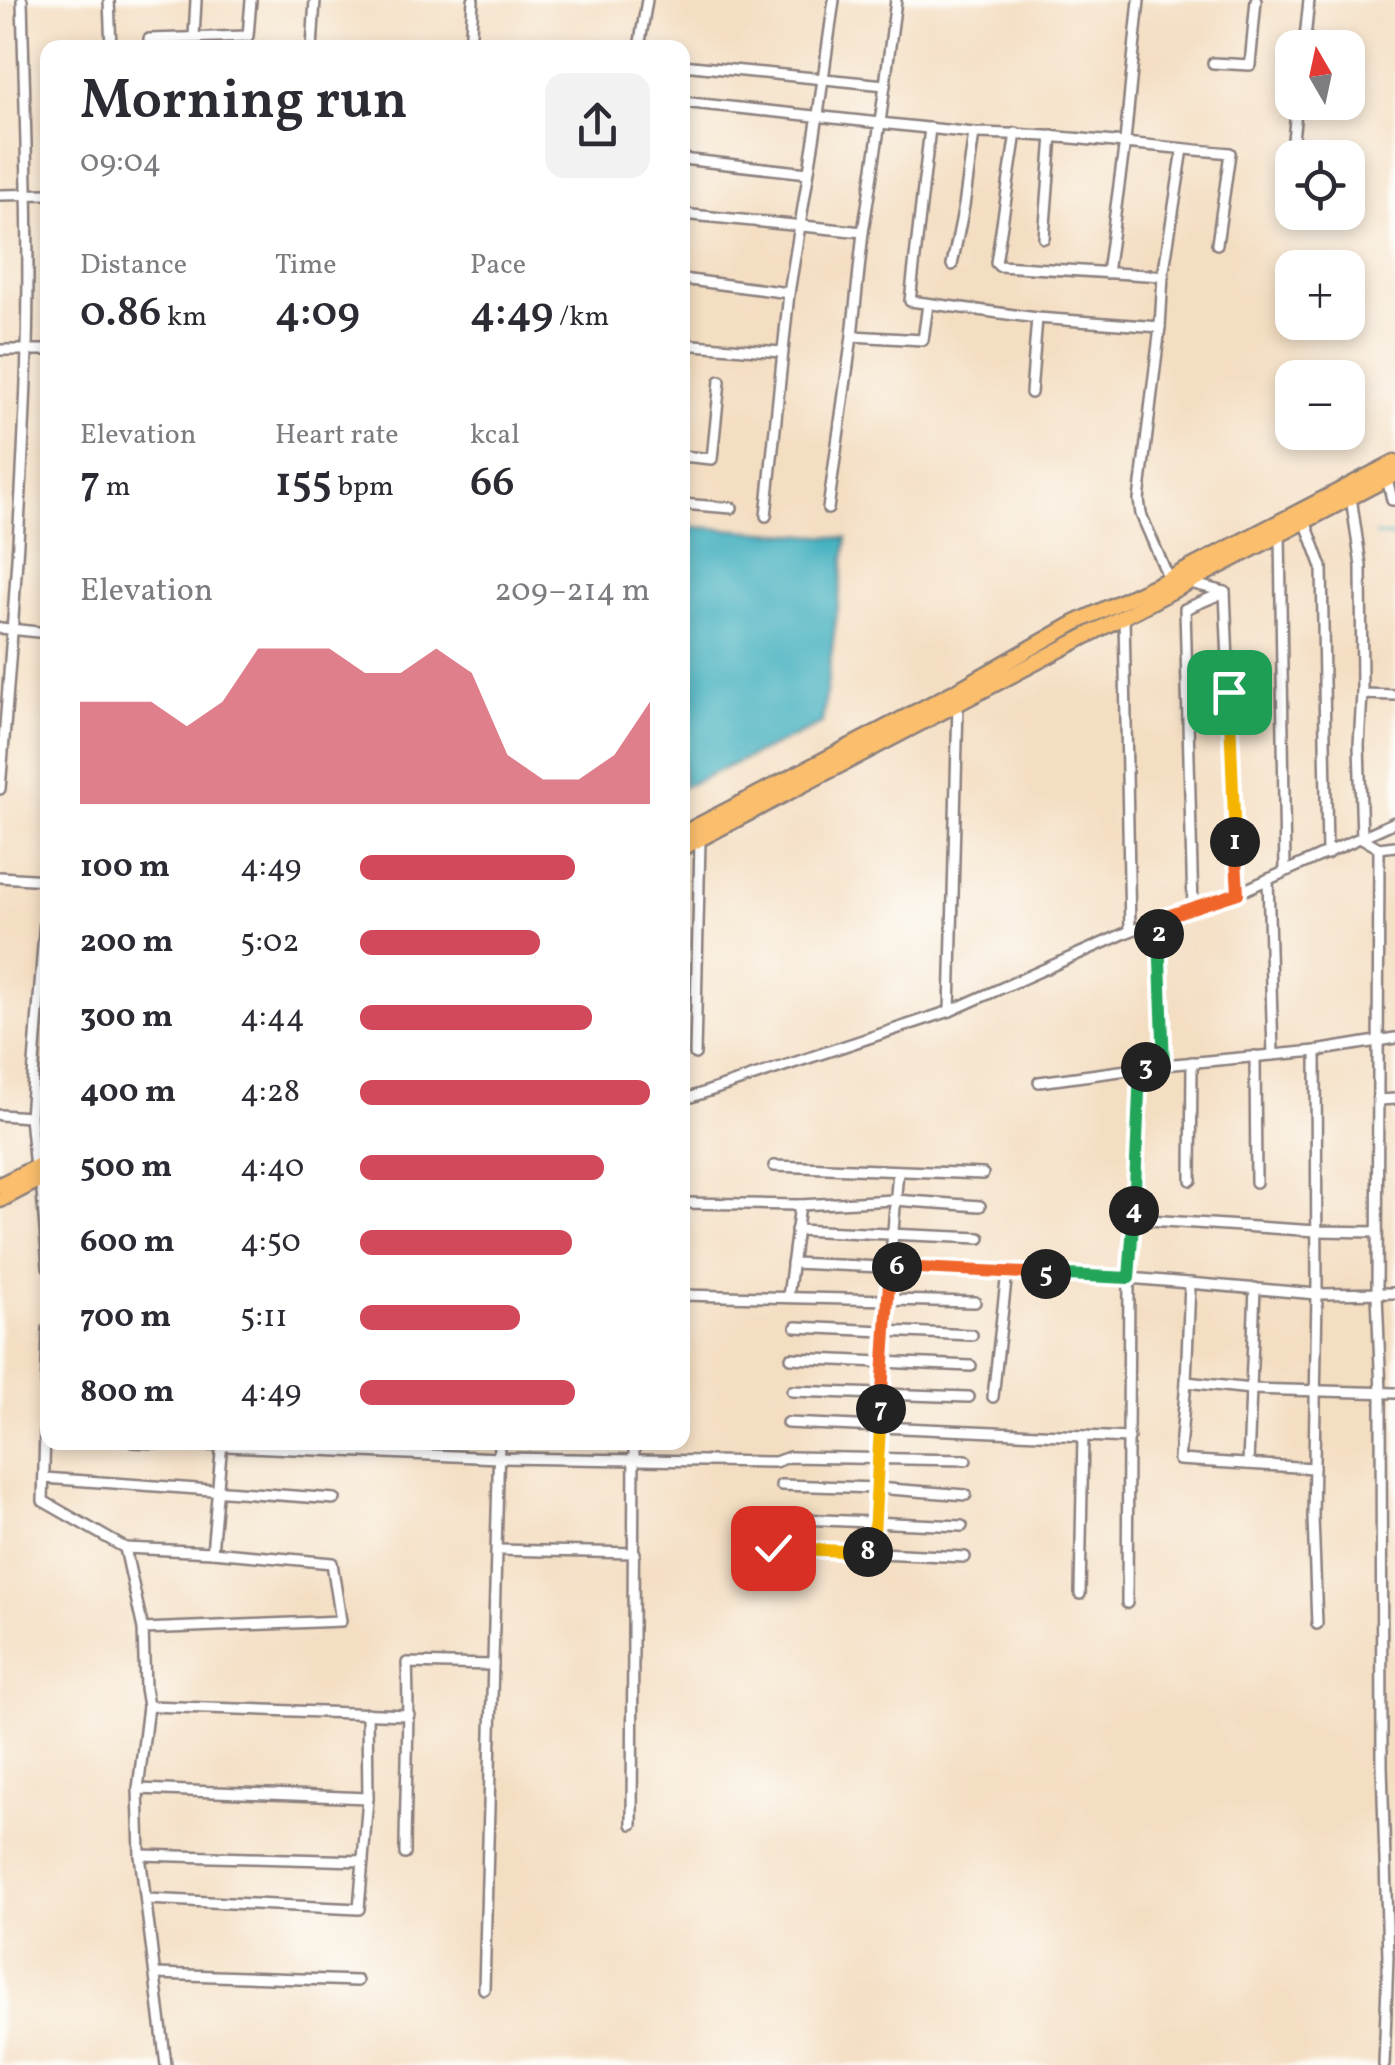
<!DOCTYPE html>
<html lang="en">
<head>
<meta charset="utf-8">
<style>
	:root { --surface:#fff; --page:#f2f2f3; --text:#2b2b33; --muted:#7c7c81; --accent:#d1495b }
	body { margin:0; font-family:Vollkorn,serif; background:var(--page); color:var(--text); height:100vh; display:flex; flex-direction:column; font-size:38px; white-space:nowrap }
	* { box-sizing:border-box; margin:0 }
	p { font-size:32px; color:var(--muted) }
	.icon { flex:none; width:55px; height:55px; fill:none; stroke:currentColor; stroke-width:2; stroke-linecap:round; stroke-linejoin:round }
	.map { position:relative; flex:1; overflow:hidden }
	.details { position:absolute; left:40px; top:40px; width:650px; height:1410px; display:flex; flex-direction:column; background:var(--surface); border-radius:20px; box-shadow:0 5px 15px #0003 }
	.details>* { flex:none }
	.needle { width:65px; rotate:351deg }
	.buttons { position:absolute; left:1275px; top:30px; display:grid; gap:20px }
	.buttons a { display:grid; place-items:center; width:90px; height:90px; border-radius:20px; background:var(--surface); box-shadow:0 5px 15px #0003; font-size:50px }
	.pin { position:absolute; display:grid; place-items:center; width:85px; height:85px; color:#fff; margin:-42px; border-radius:20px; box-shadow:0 5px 15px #0006 }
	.km { position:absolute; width:50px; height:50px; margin:-25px; border-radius:50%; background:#222; color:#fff; font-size:28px; line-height:50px; text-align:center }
	.round { display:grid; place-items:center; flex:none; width:105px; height:105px; border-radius:20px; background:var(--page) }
	.summary { display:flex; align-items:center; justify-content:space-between; height:170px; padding:0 40px }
	h1 { font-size:55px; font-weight:600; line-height:75px }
	.stats { display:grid; grid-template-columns:repeat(3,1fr); gap:15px; height:170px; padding:10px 40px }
	.stats div { display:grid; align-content:center }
	.stats b { font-size:42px; font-weight:600 }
	.stats small { font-size:28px; font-weight:400 }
	.stats p { font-size:28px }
	.chart { height:280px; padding:20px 40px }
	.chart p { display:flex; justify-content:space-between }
	.chart svg { width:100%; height:180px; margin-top:10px; fill:var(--accent); opacity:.7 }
	ul { padding:0 40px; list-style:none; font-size:32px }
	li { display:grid; grid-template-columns:160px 120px 1fr; align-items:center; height:75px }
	li i { height:25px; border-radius:12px; background:var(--accent) }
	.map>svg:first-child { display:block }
	.water { fill:#44b1c0; stroke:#336a7e; stroke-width:2.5 }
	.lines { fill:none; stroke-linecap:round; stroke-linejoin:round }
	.stream { stroke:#44b1c0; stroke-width:2.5 }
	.minor-casing { stroke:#8b807e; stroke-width:14 }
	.trunk-casing { stroke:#8b807e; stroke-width:19 }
	.minor { stroke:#fff; stroke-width:9 }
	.trunk { stroke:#fabe6d; stroke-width:14 }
	.split-1-casing { stroke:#fff; stroke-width:20 }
	.split-2-casing { stroke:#fff; stroke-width:20 }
	.split-3-casing { stroke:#fff; stroke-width:20 }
	.split-4-casing { stroke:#fff; stroke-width:20 }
	.split-5-casing { stroke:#fff; stroke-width:20 }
	.split-6-casing { stroke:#fff; stroke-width:20 }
	.split-7-casing { stroke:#fff; stroke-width:20 }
	.split-8-casing { stroke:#fff; stroke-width:20 }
	.split-9-casing { stroke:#fff; stroke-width:20 }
	.split-1 { stroke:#f5b400; stroke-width:12 }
	.split-2 { stroke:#f0652b; stroke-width:12 }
	.split-3 { stroke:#22a559; stroke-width:12 }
	.split-4 { stroke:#22a559; stroke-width:12 }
	.split-5 { stroke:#22a559; stroke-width:12 }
	.split-6 { stroke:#f0652b; stroke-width:12 }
	.split-7 { stroke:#f0652b; stroke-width:12 }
	.split-8 { stroke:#f5b400; stroke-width:12 }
	.split-9 { stroke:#f5b400; stroke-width:12 }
</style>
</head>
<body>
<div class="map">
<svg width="1395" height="2065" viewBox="0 0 1395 2065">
	<rect width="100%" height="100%" fill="#fdfcf7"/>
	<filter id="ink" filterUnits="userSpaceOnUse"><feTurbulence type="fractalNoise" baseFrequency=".01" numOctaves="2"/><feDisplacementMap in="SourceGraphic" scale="20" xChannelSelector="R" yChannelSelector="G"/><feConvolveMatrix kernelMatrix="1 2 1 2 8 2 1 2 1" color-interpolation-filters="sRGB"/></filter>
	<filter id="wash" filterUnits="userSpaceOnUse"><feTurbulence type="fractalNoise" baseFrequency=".0048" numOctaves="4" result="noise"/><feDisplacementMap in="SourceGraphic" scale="40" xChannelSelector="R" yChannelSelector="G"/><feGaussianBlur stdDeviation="2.25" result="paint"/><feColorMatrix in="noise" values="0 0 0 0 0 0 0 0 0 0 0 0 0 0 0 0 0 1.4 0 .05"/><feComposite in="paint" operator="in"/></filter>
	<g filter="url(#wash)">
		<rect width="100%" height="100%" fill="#f4dec2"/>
		<!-- water -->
		<path class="water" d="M683,526l164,12 -25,186 -139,63z"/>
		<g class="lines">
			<!-- stream -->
			<path class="stream" d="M1375,535l20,2"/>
		</g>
	</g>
	<g filter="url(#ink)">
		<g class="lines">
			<!-- minor casing -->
			<g class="minor-casing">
				<g id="minor">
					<path d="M109,0l2,48"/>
					<path d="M194,37l2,-37"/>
					<path d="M149,39l99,-3 3,-36"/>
					<path d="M312,48l3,-48"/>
					<path d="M470,48l3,-48"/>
					<path d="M639,48l8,-48"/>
					<path d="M1304,48l5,-48"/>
					<path d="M1213,63l37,2 6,-65"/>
					<path d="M682,65l203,20"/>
					<path d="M682,102l292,31c86,1 170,13 256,20l-13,91"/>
					<path d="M930,128l-20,173 127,17 123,9"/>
					<path d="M1016,133l-20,130 3,3 164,10"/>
					<path d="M682,159l126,14"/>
					<path d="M1289,177l8,-75"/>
					<path d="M0,195l48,-1"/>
					<path d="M682,214l181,18"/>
					<path d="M1044,238l8,-102"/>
					<path d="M952,265l12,-59 10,-73"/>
					<path d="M1107,273l18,-132 14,-141"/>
					<path d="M682,279l107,14"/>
					<path d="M852,336l71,4 5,-36"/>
					<path d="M682,344l99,8"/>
					<path d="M0,350h48"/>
					<path d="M1031,393l6,-75"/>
					<path d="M682,456l30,3 8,-78"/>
					<path d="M1387,478l5,22h3"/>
					<path d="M1351,497l10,69 1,128 -3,51 3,93 17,10 16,-2"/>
					<path d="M682,504l50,4"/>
					<path d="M828,509l24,-173 11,-104 17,-109 16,-123"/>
					<path d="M766,516l23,-223 29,-178 16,-115"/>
					<path d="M1305,521l17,46 5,287"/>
					<path d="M1280,534l5,337"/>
					<path d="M1169,579l-28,-65 -2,-14 21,-173 3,-51 20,-127"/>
					<path d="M1190,583l35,9 13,301"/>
					<path d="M1124,616l6,315"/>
					<path d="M0,628l48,5"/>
					<path d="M1362,694l33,1"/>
					<path d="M0,789c12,-146 23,-293 27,-440 3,-116 -2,-233 -5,-349"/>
					<path d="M1379,848l-2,446 4,99 1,373 6,190 -4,109"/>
					<path d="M0,877l47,3"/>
					<path d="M1268,879l5,176"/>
					<path d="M1193,909l-8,-300 40,-17"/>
					<path d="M1158,919l6,146"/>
					<path d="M950,1011l8,-307"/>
					<path d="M1316,1051l1,243 -4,223 4,107"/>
					<path d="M695,1054l5,-214"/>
					<path d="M1255,1056l1,126"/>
					<path d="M1039,1082l125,-17 152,-14 79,-13"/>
					<path d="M682,1100l268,-89 180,-80 108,-38 157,-71"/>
					<path d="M1379,1100l16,-1"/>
					<path d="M0,1115l30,2"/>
					<path d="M774,1166l209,8"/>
					<path d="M35,1168l-5,-51 18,-237"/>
					<path d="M41,1179l7,88"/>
					<path d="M1191,1180l1,-118"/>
					<path d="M682,1203l118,2 94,-5 86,6"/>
					<path d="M1133,1219l184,12 60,1"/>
					<path d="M796,1230l184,8"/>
					<path d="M792,1263l337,15 188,16 78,-1"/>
					<path d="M1190,1283l-4,99 -7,78 135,8"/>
					<path d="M682,1295l293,7"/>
					<path d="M788,1297l12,-92"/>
					<path d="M796,1327l176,8"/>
					<path d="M48,1328l-5,173 82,47 18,81 2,59 3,18 -10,83 2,66 26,210"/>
					<path d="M791,1358l180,8"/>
					<path d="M1186,1382l65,7 144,4"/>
					<path d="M792,1391l177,6"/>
					<path d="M993,1397l14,-125"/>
					<path d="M787,1423l342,15"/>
					<path d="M133,1442l366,16 276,4 14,-5 177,3"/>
					<path d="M1248,1464l7,-176"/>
					<path d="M44,1478l291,21"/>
					<path d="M781,1485l96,3 89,7"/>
					<path d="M777,1518l185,8"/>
					<path d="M125,1548l87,4 120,11 9,58 -198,8"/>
					<path d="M773,1548l192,9"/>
					<path d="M498,1550l137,3"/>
					<path d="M212,1552l10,-110"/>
					<path d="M873,1552l17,-285 8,-96"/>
					<path d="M1080,1594l3,-158"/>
					<path d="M1127,1603l2,-325 11,-210"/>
					<path d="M148,1706l261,9"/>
					<path d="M138,1789l230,9"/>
					<path d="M632,1824l2,-382"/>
					<path d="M405,1854c0,-63 5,-127 2,-191l86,2"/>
					<path d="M140,1855l223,6"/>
					<path d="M146,1899l213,10 9,-111 -1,-85"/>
					<path d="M156,1974l201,7"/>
					<path d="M484,1989l15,-547"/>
				</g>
			</g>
			<!-- trunk casing -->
			<g class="trunk-casing">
				<g id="trunk">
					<path d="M682,834l274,-143 119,-68 94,-44 226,-117"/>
					<path d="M682,848l713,-374"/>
					<path d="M0,1185l48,-24"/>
					<path d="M0,1200l48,-25"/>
				</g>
			</g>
			<!-- minor -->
			<use href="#minor" class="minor"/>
			<!-- trunk -->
			<use href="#trunk" class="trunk"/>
		</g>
	</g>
	<g class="lines" filter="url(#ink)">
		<!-- split-1 casing -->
		<g class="split-1-casing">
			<path id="split-1" d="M1229,692l6,150"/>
		</g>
		<!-- split-2 casing -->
		<g class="split-2-casing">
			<path id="split-2" d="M1159,934l-1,-15 80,-26 -3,-51"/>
		</g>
		<!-- split-3 casing -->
		<g class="split-3-casing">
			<path id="split-3" d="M1146,1067l18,-2 -5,-131"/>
		</g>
		<!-- split-4 casing -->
		<g class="split-4-casing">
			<path id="split-4" d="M1134,1211l6,-143 6,-1"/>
		</g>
		<!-- split-5 casing -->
		<g class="split-5-casing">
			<path id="split-5" d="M1046,1274l83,4 5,-67"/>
		</g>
		<!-- split-6 casing -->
		<g class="split-6-casing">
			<path id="split-6" d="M897,1267l149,7"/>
		</g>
		<!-- split-7 casing -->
		<g class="split-7-casing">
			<path id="split-7" d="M881,1409l9,-143 7,1"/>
		</g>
		<!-- split-8 casing -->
		<g class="split-8-casing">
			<path id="split-8" d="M868,1552h5l8,-143"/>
		</g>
		<!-- split-9 casing -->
		<g class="split-9-casing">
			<path id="split-9" d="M773,1548l95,4"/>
		</g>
		<!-- split-1 -->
		<use href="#split-1" class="split-1"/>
		<!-- split-2 -->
		<use href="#split-2" class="split-2"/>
		<!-- split-3 -->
		<use href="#split-3" class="split-3"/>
		<!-- split-4 -->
		<use href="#split-4" class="split-4"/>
		<!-- split-5 -->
		<use href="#split-5" class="split-5"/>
		<!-- split-6 -->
		<use href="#split-6" class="split-6"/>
		<!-- split-7 -->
		<use href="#split-7" class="split-7"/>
		<!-- split-8 -->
		<use href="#split-8" class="split-8"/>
		<!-- split-9 -->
		<use href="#split-9" class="split-9"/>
	</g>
</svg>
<div class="buttons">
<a><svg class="needle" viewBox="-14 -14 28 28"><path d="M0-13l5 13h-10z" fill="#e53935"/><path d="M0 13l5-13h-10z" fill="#7c7c81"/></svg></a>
<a><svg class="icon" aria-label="locate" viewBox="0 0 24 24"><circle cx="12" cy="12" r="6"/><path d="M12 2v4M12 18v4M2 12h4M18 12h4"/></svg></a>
<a>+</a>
<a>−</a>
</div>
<div class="pin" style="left:1229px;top:692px;background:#1e9e55"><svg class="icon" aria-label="arrive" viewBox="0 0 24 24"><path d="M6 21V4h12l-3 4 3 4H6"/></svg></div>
<div class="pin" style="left:773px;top:1548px;background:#d93025"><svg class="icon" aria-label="check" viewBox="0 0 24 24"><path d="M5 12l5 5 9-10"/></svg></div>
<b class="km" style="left:1235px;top:842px">1</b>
<b class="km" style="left:1159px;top:934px">2</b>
<b class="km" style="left:1146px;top:1067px">3</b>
<b class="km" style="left:1134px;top:1211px">4</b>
<b class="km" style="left:1046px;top:1274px">5</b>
<b class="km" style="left:897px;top:1267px">6</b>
<b class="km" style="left:881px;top:1409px">7</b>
<b class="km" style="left:868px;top:1552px">8</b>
<section class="details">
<div class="summary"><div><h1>Morning run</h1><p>09:04</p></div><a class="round"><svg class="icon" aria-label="share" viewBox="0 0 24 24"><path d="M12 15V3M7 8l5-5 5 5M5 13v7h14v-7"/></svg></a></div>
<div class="stats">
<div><p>Distance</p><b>0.86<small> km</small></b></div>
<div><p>Time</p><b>4:09</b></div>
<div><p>Pace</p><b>4:49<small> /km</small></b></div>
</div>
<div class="stats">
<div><p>Elevation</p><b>7<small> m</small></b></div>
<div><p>Heart rate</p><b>155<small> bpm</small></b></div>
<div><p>kcal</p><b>66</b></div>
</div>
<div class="chart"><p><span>Elevation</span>209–214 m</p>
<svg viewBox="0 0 160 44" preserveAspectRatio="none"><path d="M0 44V19L10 19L20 19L30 25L40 19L50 6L60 6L70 6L80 12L90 12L100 6L110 12L120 32L130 38L140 38L150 32L160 19V44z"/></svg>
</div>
<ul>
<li><b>100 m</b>4:49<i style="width:74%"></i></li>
<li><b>200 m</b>5:02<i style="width:62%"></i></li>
<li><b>300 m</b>4:44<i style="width:80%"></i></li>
<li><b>400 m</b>4:28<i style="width:100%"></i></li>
<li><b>500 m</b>4:40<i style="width:84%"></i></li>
<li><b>600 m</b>4:50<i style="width:73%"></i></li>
<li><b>700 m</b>5:11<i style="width:55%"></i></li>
<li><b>800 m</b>4:49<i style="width:74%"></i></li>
</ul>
</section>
</div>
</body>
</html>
